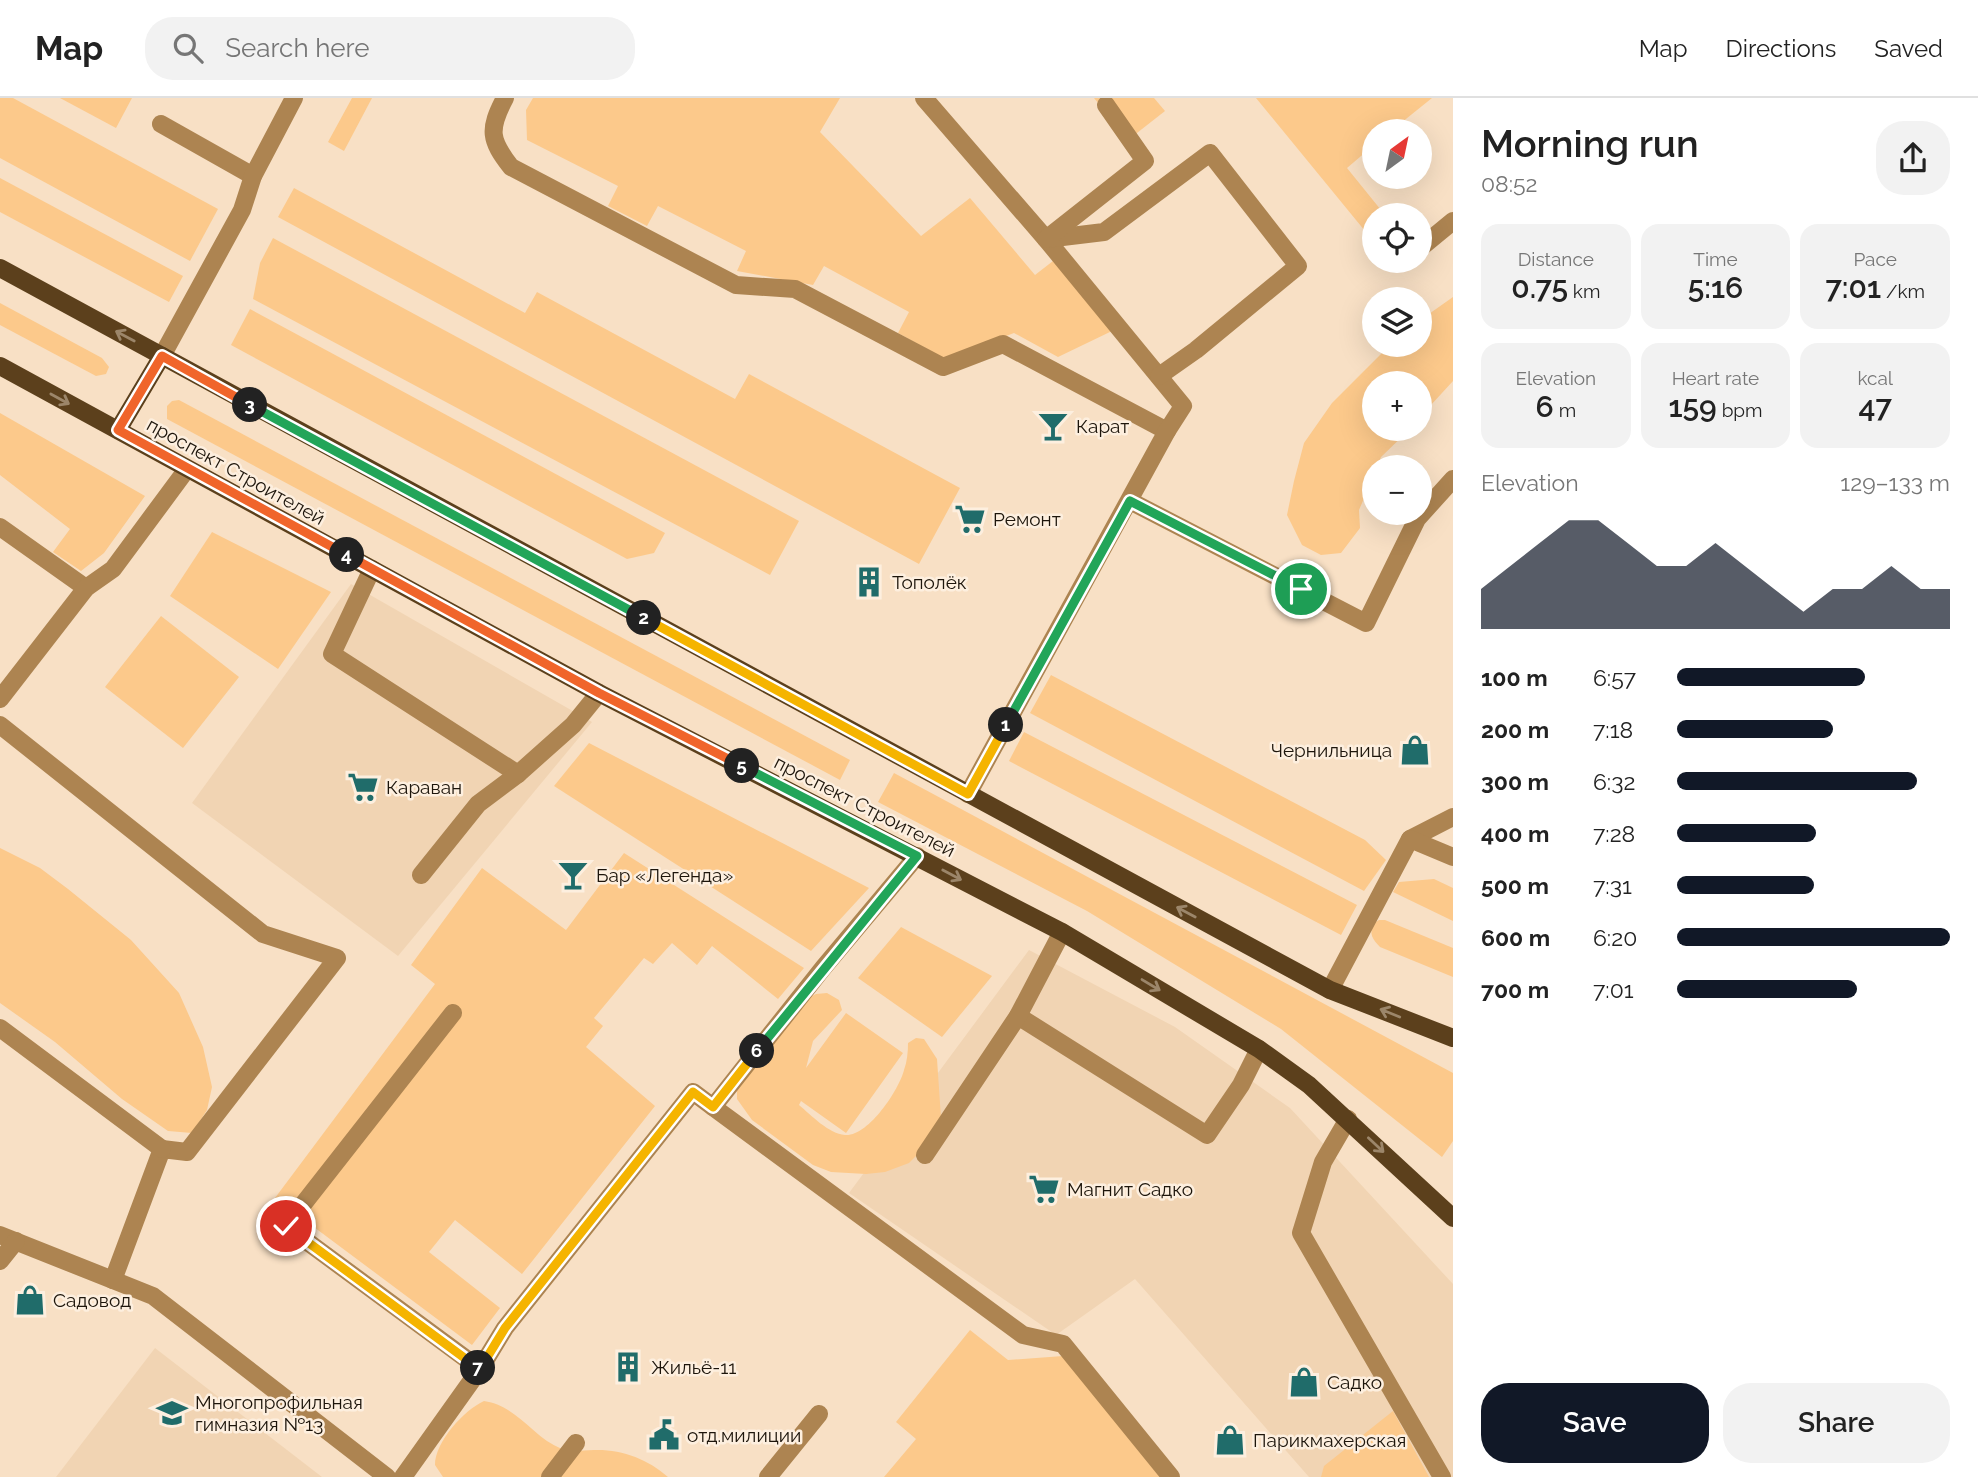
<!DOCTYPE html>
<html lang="en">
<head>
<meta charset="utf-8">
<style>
	:root { --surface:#fff; --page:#f2f2f2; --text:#222; --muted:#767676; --line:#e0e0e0; --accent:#111827 }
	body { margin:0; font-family:Raleway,sans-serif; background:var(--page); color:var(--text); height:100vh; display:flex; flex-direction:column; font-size:26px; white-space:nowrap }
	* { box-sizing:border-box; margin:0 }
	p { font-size:23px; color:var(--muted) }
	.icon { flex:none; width:38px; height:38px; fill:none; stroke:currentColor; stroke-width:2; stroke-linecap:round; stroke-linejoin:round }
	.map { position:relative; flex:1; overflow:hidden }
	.panel { display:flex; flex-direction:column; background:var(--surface); width:525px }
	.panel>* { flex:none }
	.needle { width:46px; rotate:33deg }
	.fabs { position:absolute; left:1362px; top:21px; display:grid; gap:14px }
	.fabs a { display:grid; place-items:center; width:70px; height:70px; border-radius:50%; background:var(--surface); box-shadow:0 7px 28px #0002; font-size:35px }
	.pin { position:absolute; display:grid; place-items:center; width:60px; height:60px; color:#fff; margin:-30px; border:4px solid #fff; border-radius:50%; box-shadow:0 2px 7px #0007 }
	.km { position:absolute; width:35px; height:35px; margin:-18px; border-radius:50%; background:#222; color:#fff; font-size:19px; line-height:35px; text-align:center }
	.round { display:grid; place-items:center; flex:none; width:74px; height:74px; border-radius:28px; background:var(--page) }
	.headline { display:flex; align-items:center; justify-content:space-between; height:119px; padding:0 28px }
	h1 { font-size:38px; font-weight:600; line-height:52px }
	.figures { display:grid; grid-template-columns:repeat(3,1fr); gap:10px; height:119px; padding:7px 28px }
	.figures div { display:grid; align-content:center; border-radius:18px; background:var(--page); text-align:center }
	.figures b { font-size:30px; font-weight:600 }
	.figures small { font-size:19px; font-weight:400 }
	.figures p { font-size:19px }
	.chart { height:196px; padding:14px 28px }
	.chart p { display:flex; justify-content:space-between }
	.chart svg { width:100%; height:126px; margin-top:7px; fill:var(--accent); opacity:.7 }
	.action { display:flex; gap:14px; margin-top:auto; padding:14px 28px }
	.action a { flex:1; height:80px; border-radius:28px; background:var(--accent); color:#fff; font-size:28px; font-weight:600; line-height:80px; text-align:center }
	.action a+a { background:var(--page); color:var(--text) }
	ul { padding:0 28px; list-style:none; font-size:23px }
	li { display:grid; grid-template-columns:112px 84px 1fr; align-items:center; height:52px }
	li i { height:18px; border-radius:9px; background:var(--accent) }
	header { display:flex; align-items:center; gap:42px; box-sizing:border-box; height:98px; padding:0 35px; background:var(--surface); border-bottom:2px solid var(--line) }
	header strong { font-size:33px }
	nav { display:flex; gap:38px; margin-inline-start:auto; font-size:24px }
	.search { width:490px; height:63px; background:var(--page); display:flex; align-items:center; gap:18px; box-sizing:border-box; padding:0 24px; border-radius:28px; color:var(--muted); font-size:26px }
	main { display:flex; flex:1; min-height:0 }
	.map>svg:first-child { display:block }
	.built { fill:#f1d4b3 }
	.green { fill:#fcc98b }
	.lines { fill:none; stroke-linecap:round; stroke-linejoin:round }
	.minor { stroke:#ad8451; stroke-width:18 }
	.major { stroke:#5c401c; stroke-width:18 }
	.oneway { stroke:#9c866a }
	.split-1-casing { stroke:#fff; stroke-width:14 }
	.split-2-casing { stroke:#fff; stroke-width:14 }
	.split-3-casing { stroke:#fff; stroke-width:14 }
	.split-4-casing { stroke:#fff; stroke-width:14 }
	.split-5-casing { stroke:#fff; stroke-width:14 }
	.split-6-casing { stroke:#fff; stroke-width:14 }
	.split-7-casing { stroke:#fff; stroke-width:14 }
	.split-8-casing { stroke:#fff; stroke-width:14 }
	.split-1 { stroke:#22a559; stroke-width:9 }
	.split-2 { stroke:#f5b400; stroke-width:9 }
	.split-3 { stroke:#22a559; stroke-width:9 }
	.split-4 { stroke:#f0652b; stroke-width:9 }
	.split-5 { stroke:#f0652b; stroke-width:9 }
	.split-6 { stroke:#22a559; stroke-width:9 }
	.split-7 { stroke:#f5b400; stroke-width:9 }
	.split-8 { stroke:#f5b400; stroke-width:9 }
	.labels { text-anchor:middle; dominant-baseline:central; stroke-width:5; stroke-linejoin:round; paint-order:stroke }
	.poi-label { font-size:19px; fill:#1d150b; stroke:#fdefdf; text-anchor:start }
	.street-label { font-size:19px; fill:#1d150b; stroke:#fdefdf }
</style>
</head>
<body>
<header>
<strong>Map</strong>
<div class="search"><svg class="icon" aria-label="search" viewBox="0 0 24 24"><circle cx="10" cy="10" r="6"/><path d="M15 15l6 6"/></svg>Search here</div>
<nav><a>Map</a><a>Directions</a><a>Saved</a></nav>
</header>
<main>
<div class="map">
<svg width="1453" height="1379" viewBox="0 0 1453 1379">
	<rect width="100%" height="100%" fill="#f8e0c5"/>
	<!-- built -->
	<g class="built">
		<path d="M351,486l241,138 -194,234 -206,-153z"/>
		<path d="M1029,852l146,77 115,81 163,176v193h-144l-174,-198 -79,56 -207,-142z"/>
		<path d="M155,1250l167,129h-266z"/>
	</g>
	<!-- green -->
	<g class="green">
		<path d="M0,0h13l205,111 -28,52 -190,-103z"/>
		<path d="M60,0h72l-16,30z"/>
		<path d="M352,0h20l-28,53 -16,-9z"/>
		<path d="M533,0h307l-20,34 101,104 49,-38 65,77 18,-14 59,70 -54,26 -44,-24 -69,26 -47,-26 11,-21 -85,-46 -11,19 -76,-14 9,-20 -88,-45 -11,20 -39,-20 10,-20 -91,-46 -1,-30z"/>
		<path d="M1094,0h60l11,13 -37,29z"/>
		<path d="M1256,0h176l-41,33h-17v14l-27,23 38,47h-11v27z"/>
		<path d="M0,80l183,98 -14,26 -169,-90z"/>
		<path d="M294,90l231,125 12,-21 198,107 14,-25 211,114 -41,76 -641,-347z"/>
		<path d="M273,140l526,283 -29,54 -517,-276 7,-36z"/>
		<path d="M1453,199v84l-34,37v-35h-45v46h36l-29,28 -4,10h-3v8l-15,35 1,18 -19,25 -20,2 -19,-10 -15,-30 7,-34 10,-38 28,-40 58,-58h29v-24z"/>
		<path d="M0,205l102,55 7,9 -3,7 -10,2 -96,-51z"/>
		<path d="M250,211l415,224 -11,20 -27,6 -396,-214z"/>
		<path d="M179,302l671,360 -10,20 -673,-361v-13l5,-5z"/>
		<path d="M0,315l145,83 -41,57 -23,18 -28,-19 17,-23 -70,-54z"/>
		<path d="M212,434l119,60 -53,77 -108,-73z"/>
		<path d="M161,518l78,61 -56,71 -78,-61z"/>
		<path d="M1051,577l314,165 21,20 -22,31 -334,-178z"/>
		<path d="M1024,634l333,173 -16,30 -332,-174z"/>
		<path d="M589,645l280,145 -58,63 -257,-165z"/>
		<path d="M894,675l559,300v68l-11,16 -161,-128 -194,-118 -209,-109z"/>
		<path d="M0,750l40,20 28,21 63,51 48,53 24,54 9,40 -5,23 -15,23 -24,-2 -46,-32 -67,-57 -55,-39z"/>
		<path d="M624,755l180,115 -26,31 -66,-53 -15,19 -25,-22 -19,21 -9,-6 -50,60 9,8 -17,21 69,59 -133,168 -67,-54 -26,32 71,56 -28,37 -197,-147 160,-214 -24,-19 71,-97 84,62z"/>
		<path d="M1434,781l19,9v33l-60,-29 6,-10z"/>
		<path d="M1379,822h6l68,28v29l-73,-30c-7,-7 -12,-14 -6,-24z"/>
		<path d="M901,829l91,49 -50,61 -84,-59z"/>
		<path d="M827,895l12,7 3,10 -29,31 -7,27 40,-55 57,40 -57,80 -45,-32 -2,4c12,10 30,29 46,30 23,2 54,-45 59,-65 3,-8 4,-18 4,-27l8,-5 8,1 13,20 4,59 -13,26 -19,19 -24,9 -19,2 -35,-2 -18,-7 -61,-45 -15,-21v-11l67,-88 12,-6z"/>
		<path d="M970,1232l38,30 55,-4 97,121h-276l32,-38 -20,-17z"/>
		<path d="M484,1303c34,5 48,36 78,48 11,4 20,1 32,1 27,-1 54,9 74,27h-225l-8,-12c0,-23 29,-55 49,-64z"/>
		<path d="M1393,1313l36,66h-108l3,-11z"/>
	</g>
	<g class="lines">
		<!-- minor -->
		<g class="minor">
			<path d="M505,0c-17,32 -15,42 6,69l225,118 59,4 148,78 60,-23 164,87"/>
			<path d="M924,0l122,141 137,167 -16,25 -199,363"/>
			<path d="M161,26l92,52"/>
			<path d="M1046,141l58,-7 106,-79 88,113 -102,84 -37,26"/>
			<path d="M1046,141l99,-78 -39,-56"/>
			<path d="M1419,151l34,-28"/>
			<path d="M162,258l80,-146 11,-34 41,-78"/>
			<path d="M1130,403l236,122 51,-104 36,-40"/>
			<path d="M0,429l86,61"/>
			<path d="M372,471l-40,85 186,120"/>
			<path d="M0,601l86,-111 27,-19 74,-100"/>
			<path d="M0,627l263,209 74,24 -150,194 -25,-3 -49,131"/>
			<path d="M1410,741l43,-22"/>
			<path d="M421,777l57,-71 40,-30 55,-49 26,-32"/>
			<path d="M1330,892l80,-151 43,18"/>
			<path d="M453,915l-167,213 194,143"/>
			<path d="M1018,918l189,119 34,-50 18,-36"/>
			<path d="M0,930l162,121"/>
			<path d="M713,1009l310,228 40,9 108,133"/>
			<path d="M1348,1021l-25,43 -22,71 141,244"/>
			<path d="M925,1057l93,-139 44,-84"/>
			<path d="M0,1137l153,61 234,181"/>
			<path d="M0,1163l16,-20"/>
			<path d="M403,1379l77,-108 25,-41 188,-236 20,15 110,-139 94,-112"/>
			<path d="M550,1379l26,-34"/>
			<path d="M768,1379l51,-63"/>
		</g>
		<!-- major -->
		<g class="major">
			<path d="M0,170l1330,722 123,48"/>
			<path d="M0,268l599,327 463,239 197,117 50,36 144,133"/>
			<path d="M118,332l44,-74"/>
		</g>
	</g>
	<!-- one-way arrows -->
	<defs><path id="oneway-shaft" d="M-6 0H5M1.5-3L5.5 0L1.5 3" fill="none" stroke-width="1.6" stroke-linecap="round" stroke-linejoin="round" transform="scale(1.75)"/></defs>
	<g class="oneway">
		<use href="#oneway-shaft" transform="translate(125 238) rotate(-152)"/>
		<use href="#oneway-shaft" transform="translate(60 301) rotate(29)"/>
		<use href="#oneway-shaft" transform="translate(952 777) rotate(28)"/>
		<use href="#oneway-shaft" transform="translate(1186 814) rotate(-152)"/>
		<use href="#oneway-shaft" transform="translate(1151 887) rotate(31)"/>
		<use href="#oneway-shaft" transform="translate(1390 915) rotate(-158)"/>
		<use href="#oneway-shaft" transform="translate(1376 1047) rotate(43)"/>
	</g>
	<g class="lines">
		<!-- split-1 casing -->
		<g class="split-1-casing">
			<path id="split-1" d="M1006,627l124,-224 171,88"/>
		</g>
		<!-- split-2 casing -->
		<g class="split-2-casing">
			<path id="split-2" d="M644,520l324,176 38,-69"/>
		</g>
		<!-- split-3 casing -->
		<g class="split-3-casing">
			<path id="split-3" d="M250,307l394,213"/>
		</g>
		<!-- split-4 casing -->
		<g class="split-4-casing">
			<path id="split-4" d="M250,307l-88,-49 -44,74 229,125"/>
		</g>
		<!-- split-5 casing -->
		<g class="split-5-casing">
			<path id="split-5" d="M347,457l252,138 143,73"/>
		</g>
		<!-- split-6 casing -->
		<g class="split-6-casing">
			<path id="split-6" d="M742,668l175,90 -160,195"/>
		</g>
		<!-- split-7 casing -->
		<g class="split-7-casing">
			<path id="split-7" d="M478,1270l2,1 25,-41 188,-236 20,15 44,-56"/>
		</g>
		<!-- split-8 casing -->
		<g class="split-8-casing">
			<path id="split-8" d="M286,1128l192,142"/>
		</g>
		<!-- split-1 -->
		<use href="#split-1" class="split-1"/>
		<!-- split-2 -->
		<use href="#split-2" class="split-2"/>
		<!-- split-3 -->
		<use href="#split-3" class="split-3"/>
		<!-- split-4 -->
		<use href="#split-4" class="split-4"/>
		<!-- split-5 -->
		<use href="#split-5" class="split-5"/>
		<!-- split-6 -->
		<use href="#split-6" class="split-6"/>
		<!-- split-7 -->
		<use href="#split-7" class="split-7"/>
		<!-- split-8 -->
		<use href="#split-8" class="split-8"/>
	</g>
	<!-- icons -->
	<defs>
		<g id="bar-bare" transform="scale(2.415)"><path d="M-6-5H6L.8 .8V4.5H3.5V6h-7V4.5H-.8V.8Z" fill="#206c6a" stroke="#fdefdf" stroke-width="2.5" paint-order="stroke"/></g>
		<g id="supermarket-bare" transform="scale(2.415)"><path d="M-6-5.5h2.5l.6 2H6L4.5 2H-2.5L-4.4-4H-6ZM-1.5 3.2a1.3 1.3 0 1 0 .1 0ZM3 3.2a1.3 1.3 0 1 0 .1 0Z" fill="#206c6a" stroke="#fdefdf" stroke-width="2.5" paint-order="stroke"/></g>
		<g id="building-bare" transform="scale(2.415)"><path d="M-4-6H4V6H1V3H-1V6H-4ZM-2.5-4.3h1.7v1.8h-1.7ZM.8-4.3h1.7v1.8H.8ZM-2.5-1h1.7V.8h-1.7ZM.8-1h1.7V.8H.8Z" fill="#206c6a" stroke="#fdefdf" stroke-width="2.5" paint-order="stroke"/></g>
		<g id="shop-bare" transform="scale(2.415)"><path d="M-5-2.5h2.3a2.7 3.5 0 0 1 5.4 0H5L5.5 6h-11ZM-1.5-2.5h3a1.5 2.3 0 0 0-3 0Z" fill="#206c6a" stroke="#fdefdf" stroke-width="2.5" paint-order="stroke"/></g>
		<g id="school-bare" transform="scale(2.415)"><path d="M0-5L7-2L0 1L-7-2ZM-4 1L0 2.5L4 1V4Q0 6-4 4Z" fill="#206c6a" stroke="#fdefdf" stroke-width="2.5" paint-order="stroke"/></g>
		<g id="civic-bare" transform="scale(2.415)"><path d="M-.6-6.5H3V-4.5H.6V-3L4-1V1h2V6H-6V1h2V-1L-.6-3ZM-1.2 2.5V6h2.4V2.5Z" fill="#206c6a" stroke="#fdefdf" stroke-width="2.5" paint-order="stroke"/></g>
	</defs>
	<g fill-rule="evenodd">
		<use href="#bar-bare" x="1053" y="328"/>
		<use href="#supermarket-bare" x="970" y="421"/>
		<use href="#building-bare" x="869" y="484"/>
		<use href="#shop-bare" x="1415" y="652"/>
		<use href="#supermarket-bare" x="363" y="689"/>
		<use href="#bar-bare" x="573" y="777"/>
		<use href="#supermarket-bare" x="1044" y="1091"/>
		<use href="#shop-bare" x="30" y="1202"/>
		<use href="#building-bare" x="628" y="1269"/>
		<use href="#shop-bare" x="1304" y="1284"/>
		<use href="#school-bare" x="172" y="1315"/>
		<use href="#civic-bare" x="664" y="1337"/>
		<use href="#shop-bare" x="1230" y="1342"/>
	</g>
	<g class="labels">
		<!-- poi labels -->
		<g class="poi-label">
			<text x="1076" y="328">Карат</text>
			<text x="993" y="421">Ремонт</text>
			<text x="892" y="484">Тополёк</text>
			<text x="1392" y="652" text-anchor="end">Чернильница</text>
			<text x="386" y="689">Караван</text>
			<text x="596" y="777">Бар «Легенда»</text>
			<text x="1067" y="1091">Магнит Садко</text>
			<text x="53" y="1202">Садовод</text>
			<text x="651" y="1269">Жильё-11</text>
			<text x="1327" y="1284">Садко</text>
			<text x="195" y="1304">Многопрофильная<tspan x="195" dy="22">гимназия №13</tspan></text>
			<text x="687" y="1337">отд.милиции</text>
			<text x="1253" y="1342">Парикмахерская</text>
		</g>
		<!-- street labels -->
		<g class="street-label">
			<text transform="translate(236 373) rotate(29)">проспект Строителей</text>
			<text transform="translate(865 708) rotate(27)">проспект Строителей</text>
		</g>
	</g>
</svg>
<div class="fabs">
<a><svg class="needle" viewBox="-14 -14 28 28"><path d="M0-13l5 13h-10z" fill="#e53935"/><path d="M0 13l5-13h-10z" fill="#767676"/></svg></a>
<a><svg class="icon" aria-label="locate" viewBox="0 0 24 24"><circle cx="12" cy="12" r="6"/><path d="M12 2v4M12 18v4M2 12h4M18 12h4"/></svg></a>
<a><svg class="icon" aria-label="layers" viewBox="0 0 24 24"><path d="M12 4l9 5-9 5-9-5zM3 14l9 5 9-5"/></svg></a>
<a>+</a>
<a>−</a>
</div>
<div class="pin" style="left:1301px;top:491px;background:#1e9e55"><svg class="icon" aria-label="arrive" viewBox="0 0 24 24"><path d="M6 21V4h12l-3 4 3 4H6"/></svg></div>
<div class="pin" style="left:286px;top:1128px;background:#d93025"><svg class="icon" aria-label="check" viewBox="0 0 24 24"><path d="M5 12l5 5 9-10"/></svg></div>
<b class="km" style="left:1006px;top:627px">1</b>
<b class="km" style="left:644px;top:520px">2</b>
<b class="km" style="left:250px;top:307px">3</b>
<b class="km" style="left:347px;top:457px">4</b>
<b class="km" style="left:742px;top:668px">5</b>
<b class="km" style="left:757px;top:953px">6</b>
<b class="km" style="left:478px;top:1270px">7</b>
</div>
<section class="panel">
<div class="headline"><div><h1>Morning run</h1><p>08:52</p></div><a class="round"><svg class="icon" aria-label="share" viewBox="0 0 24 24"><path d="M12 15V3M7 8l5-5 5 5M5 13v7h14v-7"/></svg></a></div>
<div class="figures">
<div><p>Distance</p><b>0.75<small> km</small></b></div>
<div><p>Time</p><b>5:16</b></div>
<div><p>Pace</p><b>7:01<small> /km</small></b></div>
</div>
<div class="figures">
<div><p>Elevation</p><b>6<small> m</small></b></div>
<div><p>Heart rate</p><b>159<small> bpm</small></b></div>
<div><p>kcal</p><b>47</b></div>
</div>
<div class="chart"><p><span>Elevation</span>129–133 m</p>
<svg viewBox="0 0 160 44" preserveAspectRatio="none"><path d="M0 44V30L10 22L20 14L30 6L40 6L50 14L60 22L70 22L80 14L90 22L100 30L110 38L120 30L130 30L140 22L150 30L160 30V44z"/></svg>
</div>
<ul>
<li><b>100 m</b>6:57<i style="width:69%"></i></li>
<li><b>200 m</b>7:18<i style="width:57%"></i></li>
<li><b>300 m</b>6:32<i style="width:88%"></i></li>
<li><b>400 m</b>7:28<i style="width:51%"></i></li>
<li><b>500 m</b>7:31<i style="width:50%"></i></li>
<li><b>600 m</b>6:20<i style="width:100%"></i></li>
<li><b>700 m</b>7:01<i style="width:66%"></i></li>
</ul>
<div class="action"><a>Save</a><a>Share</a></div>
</section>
</main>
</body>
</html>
